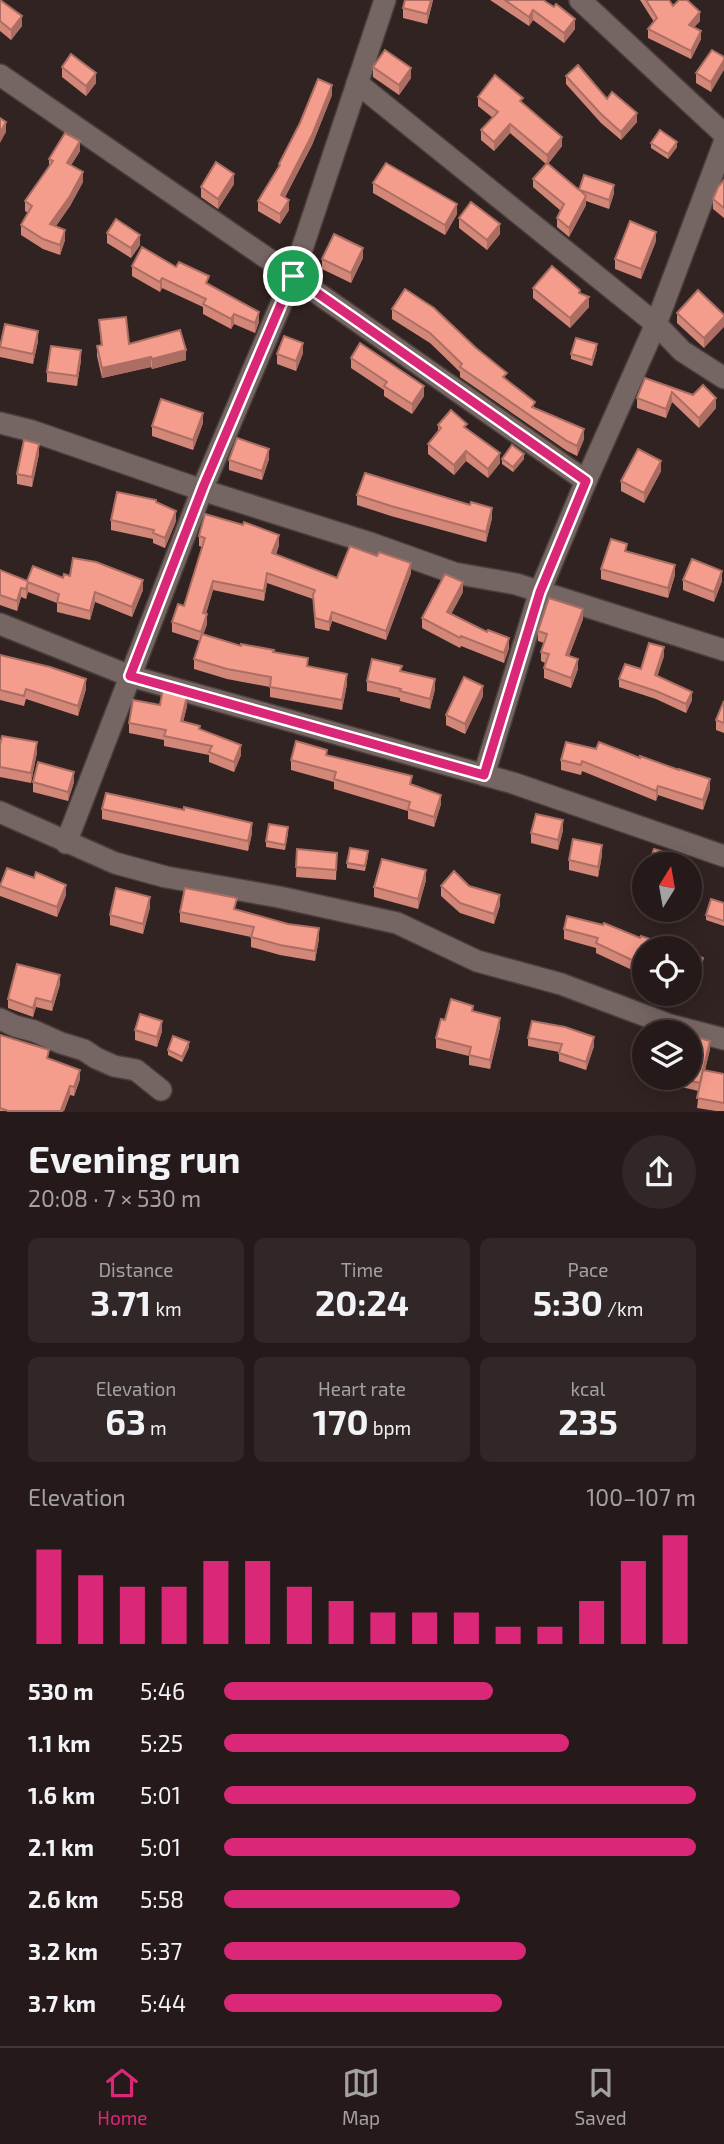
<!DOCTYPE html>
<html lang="en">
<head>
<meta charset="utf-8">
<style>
	:root { --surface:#251a19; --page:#312726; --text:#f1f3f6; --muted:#a3a1a2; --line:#423838; --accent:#db2777 }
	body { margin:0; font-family:"Exo 2",sans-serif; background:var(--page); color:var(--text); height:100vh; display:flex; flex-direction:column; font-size:26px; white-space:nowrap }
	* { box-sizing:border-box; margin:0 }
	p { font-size:23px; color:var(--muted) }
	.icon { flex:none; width:38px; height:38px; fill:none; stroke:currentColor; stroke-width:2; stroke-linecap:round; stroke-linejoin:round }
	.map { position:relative; height:1112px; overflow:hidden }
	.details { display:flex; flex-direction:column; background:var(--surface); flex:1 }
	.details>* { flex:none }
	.needle { width:46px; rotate:11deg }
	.controls { position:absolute; left:632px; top:852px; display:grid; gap:14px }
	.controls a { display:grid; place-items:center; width:70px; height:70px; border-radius:50%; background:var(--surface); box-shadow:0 4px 18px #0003,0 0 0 2px var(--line); font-size:35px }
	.pin { position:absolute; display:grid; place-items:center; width:60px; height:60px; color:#fff; margin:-30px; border:4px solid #fff; border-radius:50%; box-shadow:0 2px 7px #0007 }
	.round { display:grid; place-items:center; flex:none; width:74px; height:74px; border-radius:37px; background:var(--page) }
	.summary { display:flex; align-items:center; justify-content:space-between; height:119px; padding:0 28px }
	h1 { font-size:38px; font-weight:700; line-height:52px }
	.stats { display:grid; grid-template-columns:repeat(3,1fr); gap:10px; height:119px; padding:7px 28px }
	.stats div { display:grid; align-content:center; border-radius:10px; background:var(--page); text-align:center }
	.stats b { font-size:35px; font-weight:700 }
	.stats small { font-size:19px; font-weight:400 }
	.stats p { font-size:19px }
	.chart { height:196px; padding:14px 28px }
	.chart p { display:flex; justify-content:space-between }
	.chart svg { width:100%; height:126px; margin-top:7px; stroke:var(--accent); stroke-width:6 }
	ul { padding:0 28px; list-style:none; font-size:23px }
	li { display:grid; grid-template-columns:112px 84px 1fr; align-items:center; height:52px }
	li i { height:18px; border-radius:9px; background:var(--accent) }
	.menu { display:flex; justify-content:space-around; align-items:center; height:98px; border-top:2px solid var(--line); background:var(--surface); font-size:19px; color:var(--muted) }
	.menu a { display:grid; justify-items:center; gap:4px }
	.menu .active { color:var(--accent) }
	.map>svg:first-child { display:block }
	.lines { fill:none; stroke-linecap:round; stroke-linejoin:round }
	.minor-casing { stroke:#4a3e3c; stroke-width:24 }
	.minor { stroke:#766663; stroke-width:21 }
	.wall { fill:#d38779 }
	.shaded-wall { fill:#ac6e63 }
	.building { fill:#f59d8d; stroke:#ac6e63; stroke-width:2 }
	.route-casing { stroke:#fff; stroke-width:14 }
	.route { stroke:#db2777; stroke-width:9 }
</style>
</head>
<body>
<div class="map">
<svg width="724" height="1112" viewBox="0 0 724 1112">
	<rect width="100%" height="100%" fill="#312321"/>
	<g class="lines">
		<!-- minor casing -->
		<g class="minor-casing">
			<g id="minor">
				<path d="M580,0l144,134"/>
				<path d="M0,75l293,201 293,205"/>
				<path d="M357,83l299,241 26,27 42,27"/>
				<path d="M0,423l32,8 170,59 168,53 84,30 62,11 208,66"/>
				<path d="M0,624l130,52 383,107 211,73"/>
				<path d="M484,775l56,-184 46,-110 70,-157 68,-181"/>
				<path d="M0,812l115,51 51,14 113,20 118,26 80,38 84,23 109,41 54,14"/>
				<path d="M66,843l138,-358 89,-209 92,-276"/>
				<path d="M0,1019l15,7 19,5 27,12 23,7 12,8 18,8 22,4 25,20"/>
			</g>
		</g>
		<!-- minor -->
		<use href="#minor" class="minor"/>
	</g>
	<!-- wall -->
	<g class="wall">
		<path d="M0,0l22,26 -11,14 -11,-9z"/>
		<path d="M405,0h28l-6,24 -24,-6v-10z"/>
		<path d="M490,0h53l32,29 -11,14 -31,-23 -4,6z"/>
		<path d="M640,0h29l4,6 27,15 -6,6 7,12 -10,20 -43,-21v-9l6,-7z"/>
		<path d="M724,57l-13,35 -15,-9v-10z"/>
		<path d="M62,67l34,16 -10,13 -24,-19z"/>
		<path d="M373,67l38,11 -12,17 -26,-18z"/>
		<path d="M566,76l41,23 30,23 -16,18 -20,-17 -35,-39z"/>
		<path d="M332,95l-20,50 -27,52 4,13 -9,14 -22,-13v-10l21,-34v-3z"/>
		<path d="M478,97l45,7 39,42 -14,18 31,26 35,3 -5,16 -23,-8v4l-17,32 -12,-10v-9l4,-7 -28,-24v-8l13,-15 -36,-31 -16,18 -13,-11v-10l12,-12 -15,-12z"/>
		<path d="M651,143l26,4 -9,12 -17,-11z"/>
		<path d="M80,151l-9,14 12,17 -13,24 -14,20 9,14 -5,15 -17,-6 -22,-14v-10l7,-12 -3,-2v-10l24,-34v-8z"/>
		<path d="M724,180v38l-11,-9v-10z"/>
		<path d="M373,183l84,31 -12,21 -72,-42z"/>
		<path d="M234,184l-16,25 -17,-12v-10z"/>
		<path d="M459,218l41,16 -13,16 -28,-22z"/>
		<path d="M107,233l33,12 -9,13 -24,-15z"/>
		<path d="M656,241l-15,38 -26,-10v-10z"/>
		<path d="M363,258l-12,25 -29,-14v-10z"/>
		<path d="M132,266l44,1 33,17 50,38 -4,11 -21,-9 -3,5 -28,-15v-7l-41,-19 -2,4 -28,-16z"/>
		<path d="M533,288l47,6 9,13 -19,21 -37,-30z"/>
		<path d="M392,309l115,71 28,28 49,31 -7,17 -10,-5 -107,-74v-5l-30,-29 -38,-24z"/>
		<path d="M677,313l47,2 -20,33 -27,-25z"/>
		<path d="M99,320l30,24 57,16 -34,9 -1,-2 -49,11 -5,-22v-10l4,-1z"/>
		<path d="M38,341l-5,23 -33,-7v-11z"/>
		<path d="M597,349l-5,17 -21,-7v-5z"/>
		<path d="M303,353l-7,18 -19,-7v-10z"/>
		<path d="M351,358l73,38 -12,18 -28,-18v-6l-33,-22z"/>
		<path d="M81,360l-4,26 -30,-4v-10z"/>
		<path d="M645,378l71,30 -17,20 -27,-26 -6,16 -29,-10v-10z"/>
		<path d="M203,423l-10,27 -41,-14v-10z"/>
		<path d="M438,425l29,3 33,35 -12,15 -22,-17 -12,14 -26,-21v-10l10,-12z"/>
		<path d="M39,454l-7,33 -15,-3v-10z"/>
		<path d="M269,459l-7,21 -33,-10v-10z"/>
		<path d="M502,459h22l-11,13 -11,-8z"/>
		<path d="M661,471l-17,32 -23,-12v-10z"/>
		<path d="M357,495l135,23 -6,24 -95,-26 -34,-11z"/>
		<path d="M156,502l20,19 -11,27 -12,-5v-4l-42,-9v-10z"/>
		<path d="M199,536l80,9 -3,10 61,23 74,-5 -25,67 -54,-19 -3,10 -14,-3 -2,-29 -46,-16 -3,18 -51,-11 -7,24 1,10 -4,11 38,11 33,6 73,32 -5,26 -72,-13v-10l-43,-8 -33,-10v-10l6,-18 -28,-9v-10l12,-16 18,-59 -3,-1z"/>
		<path d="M627,551l48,24 -7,23 -67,-19v-10z"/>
		<path d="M0,570l27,11 36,-3 80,12 -11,27 -37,-15 -5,18 -33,-8v-9l-29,-11 -2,7 -5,-2 -4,14 -17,-6z"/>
		<path d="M683,580l39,1 -8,21 -31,-12z"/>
		<path d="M463,592l-12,22 58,34 -5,15 -43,-17 -1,2 -38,-20v-10z"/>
		<path d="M583,619l-14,37 9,13 -7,19 -27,-10v-10l1,-5 -4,-2v-9l3,-9 -6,-2v-10z"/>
		<path d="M0,655l86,34 -8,27 -52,-17 -2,7 -24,-6z"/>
		<path d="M664,656l-7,20 35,24 -6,13 -30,-14 -37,-12v-8l22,-10z"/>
		<path d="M402,671l33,18 -5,20 -30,-8v-3l-33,-7v-10z"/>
		<path d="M483,696l-18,38 -19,-9v-10z"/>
		<path d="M724,701v32l-8,-3v-10z"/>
		<path d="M160,705l27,1 -4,16 17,8 41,25 -7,17 -25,-10v-7l-45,-9v-6l-35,-7v-10z"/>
		<path d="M566,742l144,47 -7,21 -45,-15 -2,6 -74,-30 -1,4 -20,-5v-10z"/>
		<path d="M0,745l37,7 -6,31 -31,-6z"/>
		<path d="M327,755l85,30 29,19 -7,23 -26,-8v-8l-74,-22v-7l-43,-12v-10z"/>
		<path d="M33,782h41l-6,19 -35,-9z"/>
		<path d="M102,809l150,24 -4,18 -146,-32z"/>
		<path d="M563,830l-5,20 -27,-7v-10z"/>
		<path d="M288,833l-3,17 -19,-3v-6z"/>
		<path d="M297,849l40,4 -1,27 -40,-3z"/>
		<path d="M602,855l-4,22 -29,-7v-10z"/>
		<path d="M368,856l-3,15 -18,-3v-5z"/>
		<path d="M34,878l32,17 -9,22 -57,-21v-10z"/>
		<path d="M426,880l-8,29 -44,-12v-10z"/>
		<path d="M441,886h28l31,19 -6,19 -34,-11 -19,-17z"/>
		<path d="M724,903v23l-18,-6v-5z"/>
		<path d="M150,907l-7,27 -33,-9v-10z"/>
		<path d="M236,909l83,29 -4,23 -35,-6 -29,-8v-10l-71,-15v-10z"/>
		<path d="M654,910h20l-2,8z"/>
		<path d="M564,929l76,9 4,10v26l-12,-4 -36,-17v-5l-32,-9z"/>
		<path d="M690,953l13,15 -9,24 -4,-2z"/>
		<path d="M60,984l-8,27 -16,-4 -3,10 -25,-9v-9z"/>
		<path d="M473,1012l27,15 -10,42 -21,-4v-9l-33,-8v-10l9,-18z"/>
		<path d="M135,1030l27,1 -5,16 -22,-7z"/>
		<path d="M0,1035l49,24 31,20 -6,17 -4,-1 -6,16h-64z"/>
		<path d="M528,1038l66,8 -8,24 -27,-9v-9l-31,-6z"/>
		<path d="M189,1047l-7,15 -14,-7v-5z"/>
		<path d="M710,1049l-5,21 19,4v37h-8l-19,-3 2,-17 -36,-8v-5h27l2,-21z"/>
	</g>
	<!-- shaded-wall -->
	<g class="shaded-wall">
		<path d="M431,0h2l-6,24v-10z"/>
		<path d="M533,10v10l-4,6v-9z"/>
		<path d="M700,12v9l-11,12v-8z"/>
		<path d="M22,16v10l-11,14v-10z"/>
		<path d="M575,19v10l-11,14v-10z"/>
		<path d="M701,31v8l-10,20v-8z"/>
		<path d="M724,60v10l-13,22v-10z"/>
		<path d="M411,68v10l-12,17v-10z"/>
		<path d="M96,73v10l-10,13v-10z"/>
		<path d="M332,85v10l-20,50 -31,60v-10z"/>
		<path d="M637,113v9l-16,18v-8z"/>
		<path d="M6,122v10l-6,11v-10z"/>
		<path d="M510,124v9l-16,18v-9z"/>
		<path d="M562,137v9l-15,19v-10z"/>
		<path d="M80,141v10l-13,21v-9z"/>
		<path d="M677,142v5l-9,12v-5z"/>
		<path d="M83,172v10l-13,24 -20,28v-10z"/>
		<path d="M234,174v10l-16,25v-10z"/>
		<path d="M614,185v8l-5,16v-9z"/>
		<path d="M586,196v9l-17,32v-9z"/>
		<path d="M289,200v10l-9,14v-10z"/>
		<path d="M457,204v10l-12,21v-10z"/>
		<path d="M500,224v10l-13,16v-10z"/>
		<path d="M65,230v10l-5,15v-10z"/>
		<path d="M656,232v9l-15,38v-10z"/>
		<path d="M140,235v10l-9,13v-10z"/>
		<path d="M363,248v10l-12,25v-10z"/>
		<path d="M162,278v10l-2,4v-10z"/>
		<path d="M589,297v10l-19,21v-10z"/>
		<path d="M259,312v10l-4,11v-10z"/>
		<path d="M234,314v10l-3,5v-10z"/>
		<path d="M724,317v10l-20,21v-10z"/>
		<path d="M38,331v10l-5,23v-10z"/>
		<path d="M303,343v10l-7,18v-10z"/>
		<path d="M597,344v5l-5,17v-6z"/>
		<path d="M81,350v10l-4,26v-10z"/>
		<path d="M186,350v10l-34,9v-10z"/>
		<path d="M151,357v10l-49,11v-10z"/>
		<path d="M424,386v10l-12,18v-10z"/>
		<path d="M672,392v10l-6,16v-9z"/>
		<path d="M716,398v10l-17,20v-10z"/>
		<path d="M203,413v10l-10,27v-10z"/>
		<path d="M584,429v10l-7,17v-10z"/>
		<path d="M39,444v10l-7,33v-10z"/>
		<path d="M269,449v10l-7,21v-9z"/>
		<path d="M466,451v10l-12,14v-10z"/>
		<path d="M500,453v10l-12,15v-9z"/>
		<path d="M524,454v5l-11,13v-5z"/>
		<path d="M661,461v10l-17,32v-10z"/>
		<path d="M492,508v10l-6,24v-10z"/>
		<path d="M176,511v10l-11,27v-10z"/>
		<path d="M279,535v10l-7,18v-10z"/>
		<path d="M411,563v10l-25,67v-9z"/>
		<path d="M675,565v10l-7,23v-10z"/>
		<path d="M722,571v10l-8,21v-10z"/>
		<path d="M267,573v10l-3,18v-10z"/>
		<path d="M143,580v10l-11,27v-10z"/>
		<path d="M213,581v9l-10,33v-10z"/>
		<path d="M28,582v10l-2,7v-10z"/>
		<path d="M463,582v10l-16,30v-10z"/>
		<path d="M21,588v9l-4,14v-10z"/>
		<path d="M95,592v10l-5,18v-9z"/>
		<path d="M583,609v10l-17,45v-9z"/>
		<path d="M332,612v9l-3,10v-9z"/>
		<path d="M207,614v10l-6,18v-10z"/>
		<path d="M509,638v10l-5,15v-10z"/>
		<path d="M664,647v9l-9,28v-9z"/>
		<path d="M578,659v10l-7,19v-10z"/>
		<path d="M347,674v10l-5,26v-10z"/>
		<path d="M86,679v10l-8,27v-10z"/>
		<path d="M435,679v10l-5,20v-10z"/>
		<path d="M483,686v10l-18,38v-10z"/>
		<path d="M692,692v8l-6,13v-9z"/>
		<path d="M187,696v10l-6,25v-10z"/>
		<path d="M37,742v10l-6,31v-10z"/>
		<path d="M241,745v10l-7,17v-10z"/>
		<path d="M74,772v10l-6,19v-9z"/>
		<path d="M710,779v10l-7,21v-10z"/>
		<path d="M658,786v9l-2,6v-10z"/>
		<path d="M441,795v9l-7,23v-10z"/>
		<path d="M563,820v10l-5,20v-10z"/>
		<path d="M252,823v10l-4,18v-10z"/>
		<path d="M602,845v10l-4,22v-10z"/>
		<path d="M426,870v10l-8,29v-10z"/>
		<path d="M66,885v10l-9,22v-10z"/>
		<path d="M500,895v10l-6,19v-10z"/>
		<path d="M150,897v10l-7,27v-10z"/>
		<path d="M319,928v10l-4,23v-10z"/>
		<path d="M703,958v10l-9,24v-10z"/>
		<path d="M60,975v9l-8,27v-9z"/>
		<path d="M36,998v9l-3,10v-9z"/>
		<path d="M500,1018v9l-10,42v-9z"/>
		<path d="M162,1021v10l-5,16v-10z"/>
		<path d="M594,1037v9l-8,24v-8z"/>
		<path d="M710,1041v8l-10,42v-8z"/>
		<path d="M189,1042v5l-7,15v-5z"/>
		<path d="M80,1070v9l-6,17v-9z"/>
		<path d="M70,1086v9l-6,16h-3z"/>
	</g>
	<!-- building -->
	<g class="building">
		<path d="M0,0l22,16 -11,14 -11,-9z"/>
		<path d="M405,0h26l-4,14 -24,-6z"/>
		<path d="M505,0h38l11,7 2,-3 19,15 -11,14 -31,-23 -4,7z"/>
		<path d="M646,0h23l4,6 6,-6h8l13,12 -11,13 12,6 -10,20 -43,-22 9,-11z"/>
		<path d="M385,50l26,18 -12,17 -26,-18z"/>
		<path d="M712,50l12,7v3l-13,22 -15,-9z"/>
		<path d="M71,54l25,19 -10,13 -24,-19z"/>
		<path d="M578,65l29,34 5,-7 25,21 -16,19 -20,-18 -35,-38z"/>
		<path d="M495,75l28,23 -3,3 42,36 -15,18 -37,-31 -16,18 -13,-12 17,-18 -20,-15z"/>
		<path d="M318,79l14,6 -20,50 -31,60 8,5 -9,14 -22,-13 22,-36 -1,-1 21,-41z"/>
		<path d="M0,118l6,4 -6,11z"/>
		<path d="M660,130l17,12 -9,12 -17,-11z"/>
		<path d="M65,133l15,8 -13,22 16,9 -13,24 -20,28 15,6 -5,15 -17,-6 -22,-14 11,-19 -7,-5 28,-40 -4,-2z"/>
		<path d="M216,162l18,12 -16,25 -17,-12z"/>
		<path d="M386,163l71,41 -12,21 -72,-42z"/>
		<path d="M547,163l32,27 5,-15 30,10 -5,15 -29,-10 6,6 -17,32 -12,-10 7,-14 -31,-25z"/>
		<path d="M724,180v28l-11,-9 5,-12z"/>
		<path d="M471,202l29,22 -13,16 -28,-22z"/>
		<path d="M116,219l24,16 -9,13 -24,-15z"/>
		<path d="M630,221l26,11 -15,37 -26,-10z"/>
		<path d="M334,234l29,14 -12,25 -29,-14z"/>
		<path d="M142,247l34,20 3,-5 30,14 -3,7 53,29 -4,11 -21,-9 -3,5 -28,-15 3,-5 -44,-21 -2,4 -28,-16z"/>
		<path d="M552,266l28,24 -1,3 10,4 -19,21 -37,-30z"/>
		<path d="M405,289l29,19 42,40 31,25 -4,4 32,25 -3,5 52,22 -7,17 -10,-5 -107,-74 2,-3 -32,-31 -38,-24z"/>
		<path d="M698,290l26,25v2l-20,21 -27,-25z"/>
		<path d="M126,317l3,27 51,-14 6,20 -34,9 -1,-2 -49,11 -5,-22 5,-1 -3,-25z"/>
		<path d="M5,324l33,7 -5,23 -33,-7z"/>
		<path d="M284,336l19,7 -7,18 -19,-7z"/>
		<path d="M576,338l21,6 -5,16 -21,-6z"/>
		<path d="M360,343l64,43 -12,18 -28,-18 3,-4 -36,-24z"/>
		<path d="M51,346l30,4 -4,26 -30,-4z"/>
		<path d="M645,378l48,17 10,-10 13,13 -17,20 -27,-26 -6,17 -29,-11z"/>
		<path d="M161,399l42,14 -10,27 -41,-14z"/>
		<path d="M451,410l16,14 -3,3 36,26 -12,16 -22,-18 -12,14 -26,-21 13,-16 -3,-3z"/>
		<path d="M237,438l32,11 -7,22 -33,-11z"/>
		<path d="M24,440l15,4 -7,33 -15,-3z"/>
		<path d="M512,445l12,9 -11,13 -11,-8z"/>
		<path d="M638,449l23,12 -17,32 -23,-12z"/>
		<path d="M365,473l105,32 1,-3 21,6 -6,24 -95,-26 -34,-11z"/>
		<path d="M117,492l39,8v2l20,9 -11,27 -12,-5 1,-3 -43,-10z"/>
		<path d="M205,514l38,11 1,-3 35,13 -7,18 65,25 13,-32 27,10 2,-4 32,11 -25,68 -54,-19 -3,10 -14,-4 -2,-23 2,-5 -48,-17 -3,18 -51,-10 -10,32 4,1 -6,18 -29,-10 6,-18 6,2 21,-68 -6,-2z"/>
		<path d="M611,539l16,5 -2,7 50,14 -7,23 -67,-19z"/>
		<path d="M73,558l23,4 47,18 -11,27 -37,-15 -5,19 -33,-9 2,-8 -31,-12 -2,7 -5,-1 -4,13 -17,-6v-25l27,11 6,-15 30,12 1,-4 6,2z"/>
		<path d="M692,559l30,12 -8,21 -31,-12z"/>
		<path d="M445,574l18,8 -16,30 40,20 1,-2 21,8 -5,15 -43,-17 -1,2 -38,-20z"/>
		<path d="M549,598l34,11 -17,46 12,4 -7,19 -27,-10 5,-14 -8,-2 6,-18 -9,-3z"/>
		<path d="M202,634l39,12v-2l33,6 -1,2 35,6 -1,8 40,8 -5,26 -72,-13 1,-10 -44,-8 -33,-10z"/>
		<path d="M649,643l15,4 -9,28 37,17 -6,12 -30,-13 -37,-12 6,-15 16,5z"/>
		<path d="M0,655l50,12 36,12 -8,27 -52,-17 -2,7 -24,-6z"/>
		<path d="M372,659l30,7 -2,5 35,8 -5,20 -30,-8 1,-2 -34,-8z"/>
		<path d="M464,677l19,9 -18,38 -19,-9z"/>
		<path d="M163,689l24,7 -6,25 19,5 -1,3 42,16 -7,17 -25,-10 3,-6 -48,-10 2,-6 -37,-7 4,-23 27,5z"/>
		<path d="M724,701v22l-8,-3z"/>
		<path d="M2,736l35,6 -6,31 -31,-6v-22z"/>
		<path d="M296,741l31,9 -1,5 86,21 -2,8 31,11 -7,22 -26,-8 2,-7 -76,-23 2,-7 -45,-12z"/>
		<path d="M566,742l30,7 3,-7 41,16v-2l39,14v-1l31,10 -7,21 -45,-14 -2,5 -74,-30 -1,4 -20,-5z"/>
		<path d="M38,762l36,10 -6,20 -35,-10z"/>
		<path d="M106,793l78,17v-3l68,16 -4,18 -146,-32z"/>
		<path d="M536,814l27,6 -5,20 -27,-7z"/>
		<path d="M269,824l19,3 -3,18 -19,-4z"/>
		<path d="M573,839l29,6 -4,22 -29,-7z"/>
		<path d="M350,848l18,3 -3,15 -18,-3z"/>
		<path d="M297,849l40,4 -1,17 -40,-3z"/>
		<path d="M654,849l34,10 -2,5h-37z"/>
		<path d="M382,859l44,11 -8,29 -44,-12z"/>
		<path d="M7,868l27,10 2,-6 30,13 -9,22 -57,-21z"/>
		<path d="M454,871l15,15 31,9 -6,19 -34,-11 -19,-17z"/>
		<path d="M116,888l34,9 -7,27 -33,-9z"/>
		<path d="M185,888l52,10 -3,11 54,15 31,4 -4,23 -35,-6 -29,-8 3,-10 -74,-15z"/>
		<path d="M711,899l13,4v18l-18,-6z"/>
		<path d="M567,916l36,9 1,-2 36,15 1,-2 35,12h-32v16l-12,-4 -36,-17 2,-5 -34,-9z"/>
		<path d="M690,953l13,5 -9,24 -4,-2z"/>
		<path d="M17,964l43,11 -8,27 -16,-4 -3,10 -25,-9z"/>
		<path d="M451,999l22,7 -1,5 28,7 -10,42 -21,-5 2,-8 -35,-9 5,-19 4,1z"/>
		<path d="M140,1014l22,7 -5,16 -22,-7z"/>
		<path d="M532,1021l33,6 29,10 -8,25 -27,-9 3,-9 -34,-6z"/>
		<path d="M0,1035l49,15 -2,8 33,12 -6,17 -4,-1 -9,24 2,1h-55l-8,-3z"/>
		<path d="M173,1036l16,6 -7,15 -14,-7z"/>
		<path d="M696,1037l14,4 -10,42 -21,-5h11v-22l2,1z"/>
		<path d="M703,1070l21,4v29l-27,-5z"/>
	</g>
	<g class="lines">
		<!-- route casing -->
		<g class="route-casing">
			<path id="route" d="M293,276l293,205 -46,111 -56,183 -354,-99 74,-191z"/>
		</g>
		<!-- route -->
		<use href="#route" class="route"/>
	</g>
</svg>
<div class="controls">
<a><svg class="needle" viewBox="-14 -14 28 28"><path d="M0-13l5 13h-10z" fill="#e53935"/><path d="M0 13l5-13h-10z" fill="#a3a1a2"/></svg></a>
<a><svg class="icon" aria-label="locate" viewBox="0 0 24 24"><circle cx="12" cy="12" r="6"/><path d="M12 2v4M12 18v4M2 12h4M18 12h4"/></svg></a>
<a><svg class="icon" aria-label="layers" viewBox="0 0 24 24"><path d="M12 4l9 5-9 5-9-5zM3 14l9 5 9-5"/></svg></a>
</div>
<div class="pin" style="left:293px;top:276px;background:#1e9e55"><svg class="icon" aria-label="arrive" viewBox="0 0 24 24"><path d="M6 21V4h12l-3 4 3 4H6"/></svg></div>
</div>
<section class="details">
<div class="summary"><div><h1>Evening run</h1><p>20:08 · 7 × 530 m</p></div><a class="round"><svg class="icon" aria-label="share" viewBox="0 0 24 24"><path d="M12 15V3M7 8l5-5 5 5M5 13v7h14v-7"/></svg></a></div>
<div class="stats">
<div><p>Distance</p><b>3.71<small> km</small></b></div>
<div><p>Time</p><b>20:24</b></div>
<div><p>Pace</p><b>5:30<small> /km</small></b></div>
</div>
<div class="stats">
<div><p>Elevation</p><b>63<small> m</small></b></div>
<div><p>Heart rate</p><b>170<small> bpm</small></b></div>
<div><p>kcal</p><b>235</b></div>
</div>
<div class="chart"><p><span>Elevation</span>100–107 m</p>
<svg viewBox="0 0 160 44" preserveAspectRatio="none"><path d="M5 44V11M15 44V20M25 44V24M35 44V24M45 44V15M55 44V15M65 44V24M75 44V29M85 44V33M95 44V33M105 44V33M115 44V38M125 44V38M135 44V29M145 44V15M155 44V6"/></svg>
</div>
<ul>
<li><b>530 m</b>5:46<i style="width:57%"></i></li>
<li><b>1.1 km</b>5:25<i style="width:73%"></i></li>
<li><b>1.6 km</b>5:01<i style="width:100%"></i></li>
<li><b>2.1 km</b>5:01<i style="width:100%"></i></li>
<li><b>2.6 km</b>5:58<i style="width:50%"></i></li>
<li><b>3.2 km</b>5:37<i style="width:64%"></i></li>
<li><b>3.7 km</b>5:44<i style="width:59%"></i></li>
</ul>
</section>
<nav class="menu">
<a class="active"><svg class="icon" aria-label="home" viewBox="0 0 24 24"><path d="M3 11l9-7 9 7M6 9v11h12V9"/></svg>Home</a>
<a><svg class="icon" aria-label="map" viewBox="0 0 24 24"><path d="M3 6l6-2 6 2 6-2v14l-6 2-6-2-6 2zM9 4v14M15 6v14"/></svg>Map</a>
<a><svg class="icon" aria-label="saved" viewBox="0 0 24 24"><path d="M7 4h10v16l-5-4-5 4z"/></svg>Saved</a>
</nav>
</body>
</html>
